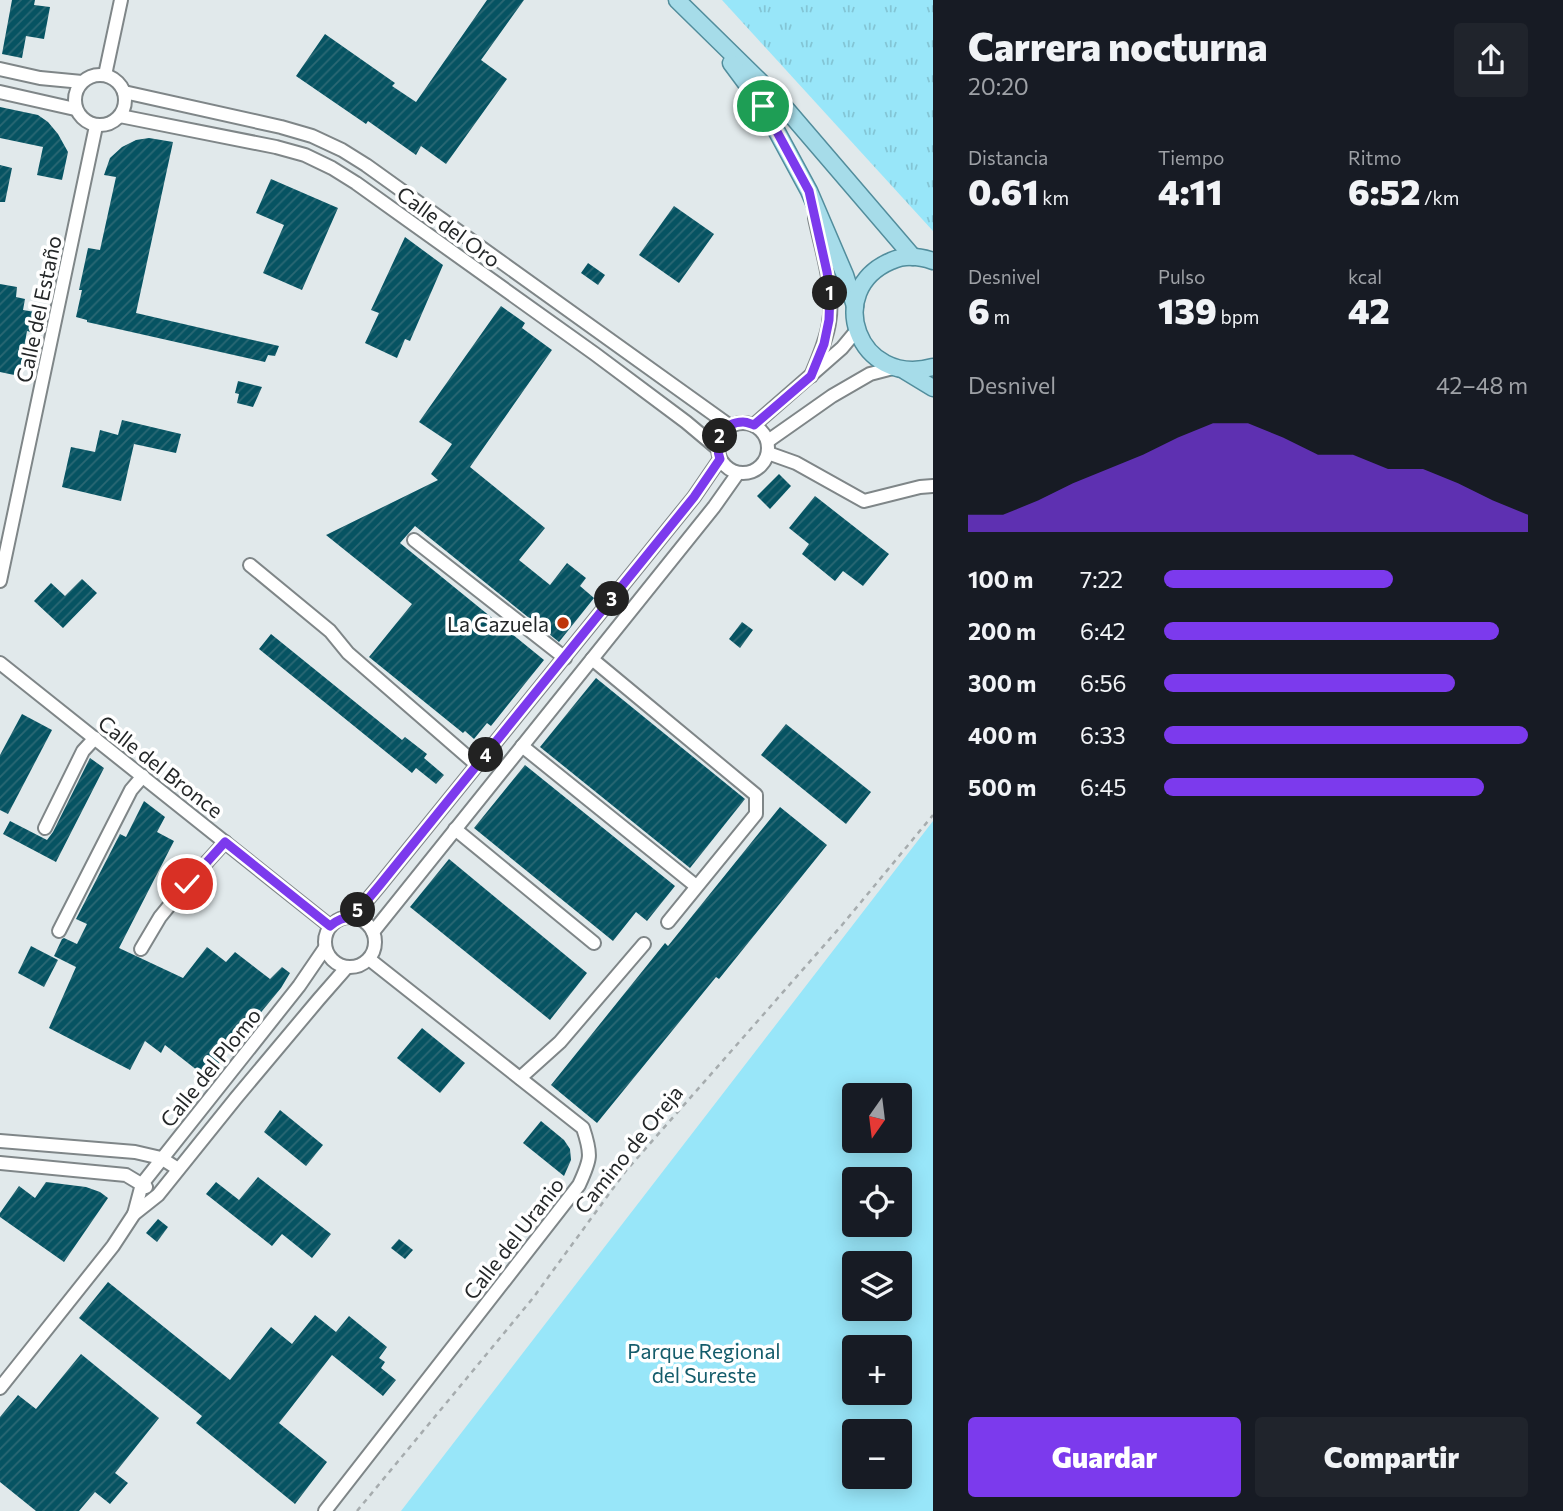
<!DOCTYPE html>
<html lang="es">
<head>
<meta charset="utf-8">
<style>
	:root { --surface:#171b24; --page:#20242c; --text:#f1f3f6; --muted:#9ea1a6; --accent:#7c3aed }
	body { margin:0; font-family:Commissioner,sans-serif; background:var(--page); color:var(--text); height:100vh; display:flex; flex-direction:column; font-size:26px; white-space:nowrap }
	* { box-sizing:border-box; margin:0 }
	p { font-size:23px; color:var(--muted) }
	.icon { flex:none; width:38px; height:38px; fill:none; stroke:currentColor; stroke-width:2; stroke-linecap:round; stroke-linejoin:round }
	.map { position:relative; flex:1; overflow:hidden }
	.panel { display:flex; flex-direction:column; background:var(--surface); width:630px }
	.panel>* { flex:none }
	.needle { width:46px; rotate:194deg }
	.tools { position:absolute; left:842px; top:1083px; display:grid; gap:14px }
	.tools a { display:grid; place-items:center; width:70px; height:70px; border-radius:7px; background:var(--surface); box-shadow:0 4px 18px #0003; font-size:35px }
	.pin { position:absolute; display:grid; place-items:center; width:60px; height:60px; color:#fff; margin:-30px; border:4px solid #fff; border-radius:50%; box-shadow:0 2px 7px #0007 }
	.km { position:absolute; width:35px; height:35px; margin:-18px; border-radius:50%; background:#222; color:#fff; font-size:19px; line-height:35px; text-align:center }
	.round { display:grid; place-items:center; flex:none; width:74px; height:74px; border-radius:7px; background:var(--page) }
	.overview { display:flex; align-items:center; justify-content:space-between; height:119px; padding:0 35px }
	h1 { font-size:38px; font-weight:800; line-height:52px }
	.metrics { display:grid; grid-template-columns:repeat(3,1fr); gap:10px; height:119px; padding:7px 35px }
	.metrics div { display:grid; align-content:center }
	.metrics b { font-size:35px; font-weight:800 }
	.metrics small { font-size:19px; font-weight:400 }
	.metrics p { font-size:19px }
	.chart { height:196px; padding:14px 35px }
	.chart p { display:flex; justify-content:space-between }
	.chart svg { width:100%; height:126px; margin-top:7px; fill:var(--accent); opacity:.7 }
	.button { display:flex; gap:14px; margin-top:auto; padding:14px 35px }
	.button a { flex:1; height:80px; border-radius:7px; background:var(--accent); color:#fff; font-size:28px; font-weight:800; line-height:80px; text-align:center }
	.button a+a { background:var(--page); color:var(--text) }
	ul { padding:0 35px; list-style:none; font-size:23px }
	li { display:grid; grid-template-columns:112px 84px 1fr; align-items:center; height:52px }
	li i { height:18px; border-radius:9px; background:var(--accent) }
	main { display:flex; flex:1; min-height:0 }
	.map>svg:first-child { display:block }
	.grass { fill:url(#grass-tufts) }
	.park { fill:#98e6f9; fill-rule:evenodd }
	.building { fill:url(#building-hatch) }
	.lines { fill:none; stroke-linecap:round; stroke-linejoin:round }
	.minor-casing { stroke:#7f8688; stroke-width:16 }
	.major-casing { stroke:#528d9c; stroke-width:19 }
	.path { stroke:#a6acae; stroke-width:2.5; stroke-dasharray:5 5; stroke-linecap:butt }
	.minor { stroke:#fff; stroke-width:12 }
	.major { stroke:#a6dce9; stroke-width:16 }
	.route-casing { stroke:#fff; stroke-width:14 }
	.route { stroke:#7c3aed; stroke-width:9 }
	.poi-dot { fill:#be3509; stroke:#fff; stroke-width:2.5 }
	.labels { text-anchor:middle; dominant-baseline:central; stroke-width:7; stroke-linejoin:round; paint-order:stroke }
	.street-label { font-size:21px; fill:#242728; stroke:#fff }
	.poi-label { font-size:21px; fill:#242728; stroke:#fff; text-anchor:end }
	.park-label { font-size:21px; fill:#145c6b; stroke:#fff }
</style>
</head>
<body>
<main>
<div class="map">
<svg width="933" height="1511" viewBox="0 0 933 1511">
	<defs>
		<pattern id="grass-tufts" width="24" height="20" patternUnits="userSpaceOnUse" patternTransform="scale(1.75)"><rect width="24" height="20" fill="#98e6f9"/><path d="M3 7l-1-3M5 7V3M7 7l1-3M15 17l-1-3M17 17v-4M19 17l1-3" fill="none" stroke="#83c5d5"/></pattern>
		<pattern id="building-hatch" width="6" height="6" patternUnits="userSpaceOnUse" patternTransform="scale(1.75)"><rect width="6" height="6" fill="#065362"/><path d="M-1 1l2-2M0 6l6-6M5 7l2-2" fill="none" stroke="#2b6874"/></pattern>
	</defs>
	<rect width="100%" height="100%" fill="#e1e9eb"/>
	<!-- grass -->
	<path class="grass" d="M722,0h211v231z"/>
	<!-- park -->
	<path class="park" d="M933,821v690h-532zM854,1096h46v45h-46zM854,1180h46v45h-46zM854,1264h46v45h-46zM854,1348h46v45h-46zM854,1432h46v45h-46z"/>
	<!-- building -->
	<g class="building">
		<path d="M12,0h23l-1,5 16,2 -6,32 -18,-3 -4,22 -20,-4z"/>
		<path d="M487,0h37l-43,60 26,19 -61,85 -25,-18 -5,9 -48,-34 -2,3 -70,-48 29,-42 70,49 -3,3 24,16z"/>
		<path d="M0,107l38,8 10,7 10,12 10,18 -6,28 -25,-5 6,-28 -43,-9z"/>
		<path d="M149,138l24,4 -37,171 143,33 -4,10 -7,-1 -3,7 -178,-40v-2l-11,-3 6,-27h-3l9,-42 12,2 16,-73 -12,-2 6,-17 12,-11 14,-7z"/>
		<path d="M0,165l12,3 -7,34h-5z"/>
		<path d="M271,179l67,29 -36,82 -39,-17 21,-48 -28,-12z"/>
		<path d="M674,206l40,28 -35,49 -40,-28z"/>
		<path d="M405,237l38,28 -33,76 -5,-2 -8,19 -32,-15 14,-30 -8,-3z"/>
		<path d="M588,263l17,12 -7,10 -17,-12z"/>
		<path d="M0,284l17,3 -1,10 9,2 -2,11 12,2 -4,20 -4,-1 -8,45 -19,-4z"/>
		<path d="M501,306l24,17 -3,5 30,22 -82,117 75,61 -26,32 31,25 17,-22 19,15 -6,8 14,12 -35,44 -144,-116 -15,17 144,117 -53,66 -4,-3 -13,16 -9,-8 -2,2 -94,-76 43,-53 -86,-69 112,-55 -7,-6 21,-30 -33,-22z"/>
		<path d="M238,381l24,6 -9,20 -16,-4 2,-9 -4,-1z"/>
		<path d="M122,420l59,14 -5,19 -42,-9 -13,57 -59,-14 9,-40 24,5 5,-22 18,5z"/>
		<path d="M779,474l12,12 -21,23 -13,-13z"/>
		<path d="M815,496l74,58 -26,32 -20,-15 -8,10 -33,-27 7,-10 -20,-16z"/>
		<path d="M82,579l15,14 -34,35 -29,-27 17,-18 14,13z"/>
		<path d="M742,622l11,8 -13,18 -11,-9z"/>
		<path d="M271,634l131,106 3,-3 22,17 -3,4 20,17 -8,9 -20,-16 -4,5 -153,-124z"/>
		<path d="M596,678l149,121 -55,69 -150,-121z"/>
		<path d="M22,714l30,16 -44,84 -8,-4v-55z"/>
		<path d="M786,724l85,68 -25,32 -85,-69z"/>
		<path d="M90,758l14,10 -48,94 -53,-28 7,-13 37,19 6,-8z"/>
		<path d="M525,765l150,121 -28,35 -11,-9 -23,29 -139,-113z"/>
		<path d="M144,801l21,16 -8,15 17,9 -55,107 64,30 24,-31 19,15 9,-10 35,27 12,-12 8,6 -9,15 -74,90 -42,-33 -4,8 -16,-12 -15,29 -81,-42 27,-61 -22,-11 8,-17 2,-1 13,6 10,-20 -11,-5 44,-85 6,3z"/>
		<path d="M780,807l47,38 -108,134 -3,-2 -119,146 -46,-38 114,-142 3,3z"/>
		<path d="M449,859l138,114 -37,47 -140,-113z"/>
		<path d="M31,946l27,14 -14,27 -26,-14z"/>
		<path d="M422,1028l43,35 -25,30 -43,-35z"/>
		<path d="M280,1110l43,35 -17,21 -42,-34z"/>
		<path d="M541,1121l23,19 6,9 1,11 -7,16 -41,-33z"/>
		<path d="M258,1177l73,57 -19,24 -30,-24 -10,12 -66,-52 10,-12 23,18z"/>
		<path d="M46,1182l40,5 14,5 8,6 -44,64 -64,-45v-4l19,-27 16,12z"/>
		<path d="M158,1219l10,8 -11,15 -11,-9z"/>
		<path d="M399,1239l14,11 -8,9 -14,-11z"/>
		<path d="M108,1282l122,98 41,-53 21,17 23,-29 21,17 13,-16 38,31 -8,11 6,4 -4,6 15,12 -13,16 -51,-41 -53,68 48,39 -32,42 -99,-81 6,-7 -123,-98z"/>
		<path d="M81,1354l78,64 -44,55 13,10 -18,21 -15,-12 -16,19h-43l-36,-29v-65l18,-22 18,14z"/>
	</g>
	<g class="lines">
		<!-- minor casing -->
		<g class="minor-casing">
			<g id="minor">
				<path d="M0,69l40,9 42,4"/>
				<circle cx="100" cy="100" r="25"/>
				<path d="M105,75l16,-75"/>
				<path d="M0,92l75,17"/>
				<path d="M124,92l157,35 31,9 30,14 24,15 364,261"/>
				<path d="M120,116l156,31 29,8 27,13 24,15 239,171 91,68 31,26"/>
				<path d="M811,376c7,-18 15,-34 18,-53 6,-35 -7,-71 -14,-105"/>
				<circle cx="743" cy="448" r="25"/>
				<path d="M754,425l88,-77 15,-18"/>
				<path d="M768,441l64,-45 38,-22 23,-6"/>
				<path d="M768,453l28,10 68,38 56,-14 13,-1"/>
				<path d="M414,540l151,118"/>
				<path d="M250,565l80,66 18,22 129,112"/>
				<path d="M0,581l96,-455"/>
				<path d="M592,659l164,136v19l-88,108"/>
				<path d="M0,663l330,263"/>
				<path d="M522,746l174,140"/>
				<path d="M45,828l38,-77 12,-13"/>
				<path d="M455,829l139,114"/>
				<circle cx="350" cy="942" r="25"/>
				<path d="M353,917l26,-31 315,-389 26,-38"/>
				<path d="M59,931l72,-141 12,-14"/>
				<path d="M373,932l341,-425 24,-34"/>
				<path d="M141,949l19,-32 27,-33 38,-42"/>
				<path d="M520,1078l40,-36 84,-98"/>
				<path d="M0,1141l135,11 26,6 17,11"/>
				<path d="M0,1163l126,12 20,12"/>
				<path d="M134,1214l8,-30 157,-198 26,-38"/>
				<path d="M0,1388l113,-142 21,-32 24,-19 78,-97 83,-99 28,-32"/>
				<path d="M325,1511l254,-326c12,-26 13,-30 4,-57l-214,-169"/>
			</g>
		</g>
		<!-- major casing -->
		<g class="major-casing">
			<g id="major">
				<path d="M677,0l98,96 138,161"/>
				<path d="M731,63l32,43 46,85 36,84 10,31"/>
				<path d="M933,261c-14,-5 -29,-6 -42,0 -68,29 -33,127 42,106"/>
				<path d="M905,371l28,17"/>
			</g>
		</g>
		<!-- path -->
		<path class="path" d="M357,1511l176,-213 92,-126 217,-247 91,-110"/>
		<!-- minor -->
		<use href="#minor" class="minor"/>
		<!-- major -->
		<use href="#major" class="major"/>
	</g>
	<g class="lines">
		<!-- route casing -->
		<g class="route-casing">
			<path id="route" d="M187,884l38,-42 105,84c7,-6 13,-9 23,-9l26,-31 315,-389 26,-38c-6,-17 3,-37 23,-37 4,0 8,2 11,3l57,-49 13,-32 5,-24 1,-28 -3,-20 -18,-81 -46,-85"/>
		</g>
		<!-- route -->
		<use href="#route" class="route"/>
	</g>
	<!-- markers -->
	<circle class="poi-dot" cx="563" cy="623" r="7"/>
	<g class="labels">
		<!-- street labels -->
		<g class="street-label">
			<text transform="translate(449 226) rotate(36)">Calle del Oro</text>
			<text transform="translate(38 309) rotate(-78)">Calle del Estaño</text>
			<text transform="translate(161 766) rotate(38)">Calle del Bronce</text>
			<text transform="translate(210 1067) rotate(-51)">Calle del Plomo</text>
			<text transform="translate(628 1149) rotate(-51)">Camino de Oreja</text>
			<text transform="translate(513 1238) rotate(-52)">Calle del Uranio</text>
		</g>
		<!-- poi labels -->
		<g class="poi-label">
			<text x="549" y="623">La Cazuela</text>
		</g>
		<!-- park labels -->
		<g class="park-label">
			<text x="704" y="1350">Parque Regional<tspan x="704" dy="24">del Sureste</tspan></text>
		</g>
	</g>
</svg>
<div class="tools">
<a><svg class="needle" viewBox="-14 -14 28 28"><path d="M0-13l5 13h-10z" fill="#e53935"/><path d="M0 13l5-13h-10z" fill="#9ea1a6"/></svg></a>
<a><svg class="icon" aria-label="locate" viewBox="0 0 24 24"><circle cx="12" cy="12" r="6"/><path d="M12 2v4M12 18v4M2 12h4M18 12h4"/></svg></a>
<a><svg class="icon" aria-label="layers" viewBox="0 0 24 24"><path d="M12 4l9 5-9 5-9-5zM3 14l9 5 9-5"/></svg></a>
<a>+</a>
<a>−</a>
</div>
<div class="pin" style="left:763px;top:106px;background:#1e9e55"><svg class="icon" aria-label="arrive" viewBox="0 0 24 24"><path d="M6 21V4h12l-3 4 3 4H6"/></svg></div>
<div class="pin" style="left:187px;top:884px;background:#d93025"><svg class="icon" aria-label="check" viewBox="0 0 24 24"><path d="M5 12l5 5 9-10"/></svg></div>
<b class="km" style="left:830px;top:293px">1</b>
<b class="km" style="left:720px;top:436px">2</b>
<b class="km" style="left:612px;top:599px">3</b>
<b class="km" style="left:486px;top:755px">4</b>
<b class="km" style="left:358px;top:910px">5</b>
</div>
<section class="panel">
<div class="overview"><div><h1>Carrera nocturna</h1><p>20:20</p></div><a class="round"><svg class="icon" aria-label="share" viewBox="0 0 24 24"><path d="M12 15V3M7 8l5-5 5 5M5 13v7h14v-7"/></svg></a></div>
<div class="metrics">
<div><p>Distancia</p><b>0.61<small> km</small></b></div>
<div><p>Tiempo</p><b>4:11</b></div>
<div><p>Ritmo</p><b>6:52<small> /km</small></b></div>
</div>
<div class="metrics">
<div><p>Desnivel</p><b>6<small> m</small></b></div>
<div><p>Pulso</p><b>139<small> bpm</small></b></div>
<div><p>kcal</p><b>42</b></div>
</div>
<div class="chart"><p><span>Desnivel</span>42–48 m</p>
<svg viewBox="0 0 160 44" preserveAspectRatio="none"><path d="M0 44V38L10 38L20 33L30 27L40 22L50 17L60 11L70 6L80 6L90 11L100 17L110 17L120 22L130 22L140 27L150 33L160 38V44z"/></svg>
</div>
<ul>
<li><b>100 m</b>7:22<i style="width:63%"></i></li>
<li><b>200 m</b>6:42<i style="width:92%"></i></li>
<li><b>300 m</b>6:56<i style="width:80%"></i></li>
<li><b>400 m</b>6:33<i style="width:100%"></i></li>
<li><b>500 m</b>6:45<i style="width:88%"></i></li>
</ul>
<div class="button"><a>Guardar</a><a>Compartir</a></div>
</section>
</main>
</body>
</html>
